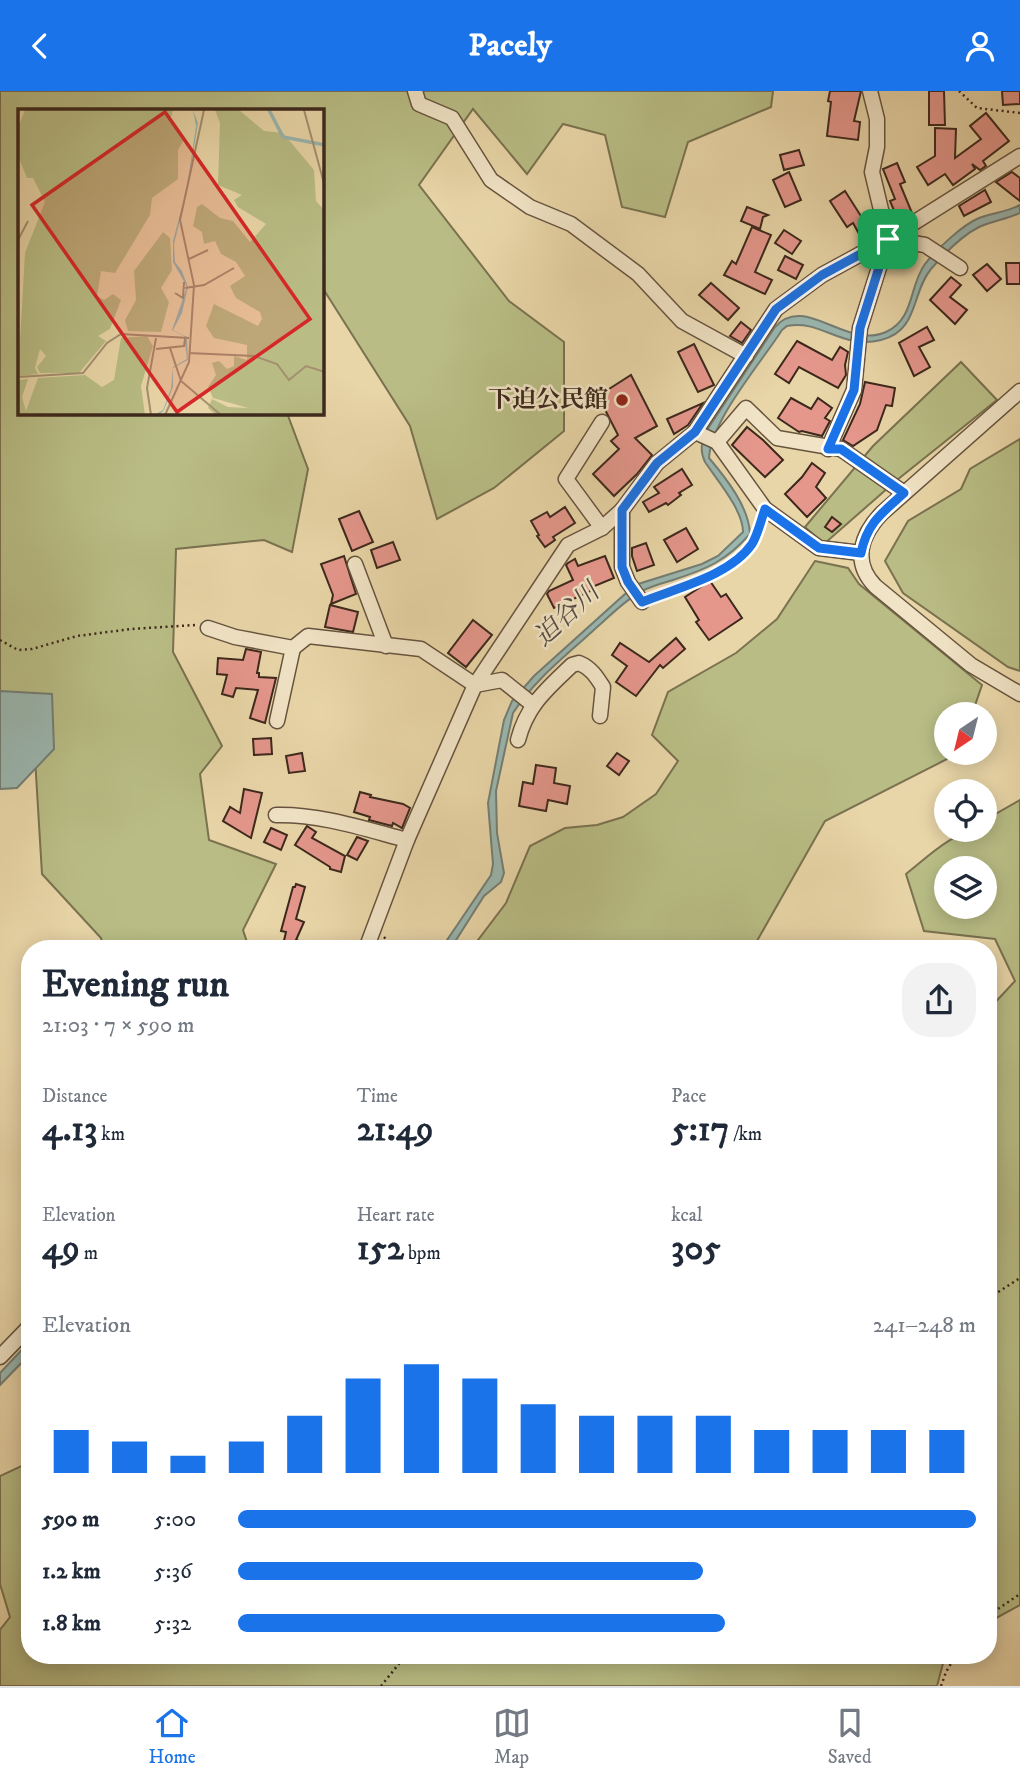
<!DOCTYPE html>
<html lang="en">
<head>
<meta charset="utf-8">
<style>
	:root { --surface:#fff; --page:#f2f2f3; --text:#1f2937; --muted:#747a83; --line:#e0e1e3; --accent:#1a73e8 }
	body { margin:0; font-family:"IM FELL DW Pica","Noto Serif JP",serif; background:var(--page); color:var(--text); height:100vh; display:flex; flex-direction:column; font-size:26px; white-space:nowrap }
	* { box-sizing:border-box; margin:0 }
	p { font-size:23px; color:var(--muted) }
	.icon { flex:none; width:38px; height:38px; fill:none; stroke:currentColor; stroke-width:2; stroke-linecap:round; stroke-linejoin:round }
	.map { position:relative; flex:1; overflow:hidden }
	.drawer { position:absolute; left:21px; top:849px; width:976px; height:724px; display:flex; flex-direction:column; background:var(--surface); border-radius:28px; box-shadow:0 4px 18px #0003 }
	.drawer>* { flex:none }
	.needle { width:46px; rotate:215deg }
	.tools { position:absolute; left:934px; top:611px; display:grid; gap:14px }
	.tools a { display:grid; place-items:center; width:63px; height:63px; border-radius:50%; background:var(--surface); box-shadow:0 4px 18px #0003; font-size:35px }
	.pin { position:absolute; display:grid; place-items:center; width:60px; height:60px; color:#fff; margin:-30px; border-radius:14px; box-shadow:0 4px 10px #0006 }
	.round { display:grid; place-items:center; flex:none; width:74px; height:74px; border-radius:28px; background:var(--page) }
	.summary { display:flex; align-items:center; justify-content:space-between; height:119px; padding:0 21px }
	h1 { font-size:38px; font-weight:700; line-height:52px }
	.metrics { display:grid; grid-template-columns:repeat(3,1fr); gap:10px; height:119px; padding:7px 21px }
	.metrics div { display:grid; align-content:center }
	.metrics b { font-size:35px; font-weight:700 }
	.metrics small { font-size:19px; font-weight:400 }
	.metrics p { font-size:19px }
	.chart { height:196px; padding:14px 21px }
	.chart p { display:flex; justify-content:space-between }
	.chart svg { width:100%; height:126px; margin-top:7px; stroke:var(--accent); stroke-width:6 }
	ul { padding:0 21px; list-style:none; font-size:23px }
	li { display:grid; grid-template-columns:112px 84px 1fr; align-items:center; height:52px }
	li i { height:18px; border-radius:9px; background:var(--accent) }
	header { display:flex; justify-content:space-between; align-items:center; height:91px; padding:0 21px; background:var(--accent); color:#fff; font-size:32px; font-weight:700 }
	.dock { display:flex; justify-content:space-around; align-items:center; height:98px; border-top:2px solid var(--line); background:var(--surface); font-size:19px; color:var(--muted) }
	.dock a { display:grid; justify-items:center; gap:4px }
	.dock .current { color:var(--accent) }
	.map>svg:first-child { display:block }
	.green { fill:#b9bd85; stroke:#7a7250; stroke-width:2; fill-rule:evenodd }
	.water { fill:#9ab7b0; stroke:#747e75; stroke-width:2 }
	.building { fill:#e5978c; stroke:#3c281c; stroke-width:2 }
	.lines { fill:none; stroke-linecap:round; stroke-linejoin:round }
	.minor-casing { stroke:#67543f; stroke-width:17 }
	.path { stroke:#3c281c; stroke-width:2.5; stroke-dasharray:2 3.5; stroke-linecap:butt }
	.minor { stroke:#f1e4c6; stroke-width:14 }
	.route-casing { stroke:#fff; stroke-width:14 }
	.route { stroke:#1a73e8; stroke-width:9 }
	.poi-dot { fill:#8f2418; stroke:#f1e4c6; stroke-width:2.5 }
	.labels { text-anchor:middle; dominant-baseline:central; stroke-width:5; stroke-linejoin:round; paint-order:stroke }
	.poi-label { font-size:24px; font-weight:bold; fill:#3c281c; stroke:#f1e4c6; text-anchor:end }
	.water-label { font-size:26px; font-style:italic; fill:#544c41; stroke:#f1e4c6 }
	.inset-river { fill:none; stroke:#9ab7b0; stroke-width:3.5 }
	.inset-road { fill:none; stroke:#a49070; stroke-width:2 }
	.view { fill:#d62828; fill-opacity:0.15; stroke:#d62828; stroke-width:3.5 }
	.inset-edge { fill:none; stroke:#3c281c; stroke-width:3.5 }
</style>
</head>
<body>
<header><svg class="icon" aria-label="back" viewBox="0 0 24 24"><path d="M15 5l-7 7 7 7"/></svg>Pacely<svg class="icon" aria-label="person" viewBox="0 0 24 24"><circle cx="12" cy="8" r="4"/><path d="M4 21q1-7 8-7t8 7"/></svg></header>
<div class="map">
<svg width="1020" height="1595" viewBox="0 0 1020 1595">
	<rect width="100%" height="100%" fill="#e9d6a8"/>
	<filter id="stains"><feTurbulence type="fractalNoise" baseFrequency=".00286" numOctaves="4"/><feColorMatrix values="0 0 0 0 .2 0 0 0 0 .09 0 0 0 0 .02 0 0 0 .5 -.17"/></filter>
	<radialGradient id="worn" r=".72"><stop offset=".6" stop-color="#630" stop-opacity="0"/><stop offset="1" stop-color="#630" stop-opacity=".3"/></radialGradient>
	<!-- green -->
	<g class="green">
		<path d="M0,0h773l-2,16 -83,35 -23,75 -43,-10 -17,-72 -42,-11 -36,50 -54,-65 -54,76 90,116 55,41v89l-70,57 -57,31 -27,-93 -88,-139v-177h-303v303h268l21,56 -16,83 -28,-12 -88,9 -3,103 49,94 -22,28 9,66 67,24 -33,66 6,18h-145l-3,-10 -59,-64 -10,-166 -32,1z"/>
		<path d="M961,271l36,38 -100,80 -73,64 -19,-17 68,-81z"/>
		<path d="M1020,348v232l-12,-4 -105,-74 -18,-32 23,-40 53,-32 9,-20z"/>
		<path d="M815,470l33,7 11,16 123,101 -10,29h-25v39l10,1 -132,67 -72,127h-281l34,-45 24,-57 35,-18 32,-3 26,-8 33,-23 22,-33 -26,-26 16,-43 68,-39 41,-34z"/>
		<path d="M1020,709v805l-31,17v-613l26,-28 -20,-42 -71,-8 -18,-57c23,-18 49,-45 79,-45v-9zM985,777v39h-38v-39z"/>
		<path d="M30,1371v193l915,1 -8,30h-937v-56l10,-13 -10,-33v-108z"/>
	</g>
	<!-- water -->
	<g class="water">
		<path d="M1020,114v8c-13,6 -28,8 -41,14 -18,9 -35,27 -48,42 -20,24 -12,62 -50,71 -39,10 -60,-21 -94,-14l-5,4c-21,33 -71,90 -73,128 17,20 40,49 41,76 -24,27 -43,35 -77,46 -10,3 -21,6 -31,11 -17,9 -31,24 -46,37 -29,27 -61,51 -83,85l-17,78 1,42 7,40 -3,9 -17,14 -33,52 -10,1 50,-74 2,-11 -5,-61 16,-83 8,-19 22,-25 101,-91 67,-21 16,-8 25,-24c0,-22 -26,-52 -38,-70 -6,-13 -3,-20 2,-32l68,-103c30,-34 71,23 111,5 29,-13 23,-47 39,-68 11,-14 37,-39 54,-46 13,-5 28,-6 41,-13z"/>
		<path d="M0,600l52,3 2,55 -37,39 -17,1z"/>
		<path d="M30,1250v13l-30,31v-12z"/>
	</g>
	<!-- building -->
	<g class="building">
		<path d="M830,0h31l-7,30 6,1 -2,18 -31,-4 4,-34 -3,-1z"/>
		<path d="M929,0h15l1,34h-16z"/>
		<path d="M1002,0h18v13l-17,1z"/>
		<path d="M986,22l23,28 -26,20 3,5 -6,4 -8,-6 3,5 -22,16 -8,-11 -17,11 -11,-18 18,-11v-28l21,1 -1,29 26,-19 -11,-13z"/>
		<path d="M799,59l5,15 -20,5 -4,-15z"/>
		<path d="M897,72l8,19 -5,2 12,29 -14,7 -8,-19 5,-2 -12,-30z"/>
		<path d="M789,81l12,28 -16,7 -12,-27z"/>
		<path d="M1012,81l8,6v23l-24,-19z"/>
		<path d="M985,99l6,12 -27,14 -5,-10z"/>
		<path d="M845,100l21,33 7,-4 4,14 -14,7 -10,-18 -6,4 -17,-26z"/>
		<path d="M747,116l21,8 -5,2 -3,12 -19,-8z"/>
		<path d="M752,136l19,8 -16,37 17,8 -7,14 -41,-19 8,-14 4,3z"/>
		<path d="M784,139l17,11 -9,13 -17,-11z"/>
		<path d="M785,165l18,9 -7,14 -18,-9z"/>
		<path d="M1006,172h14v21h-13z"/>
		<path d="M987,173l14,15 -14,12 -14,-16z"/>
		<path d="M951,186l10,8 -11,12 17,13 -12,14 -25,-24z"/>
		<path d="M711,192l28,25 -11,12 -29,-25z"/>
		<path d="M741,231l10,8 -9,13 -12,-7z"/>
		<path d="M927,236l7,13 -15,7 11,20 -16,9 -15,-33z"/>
		<path d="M797,250l35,19 8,-13 8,5 -3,13 1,10 -8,13 -39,-21 -10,16 -14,-9z"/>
		<path d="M694,253l20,41 -16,7 -20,-40z"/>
		<path d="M631,284l26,51 -22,12 17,17 -15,19 -23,22 -21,-22 26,-25 -8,-8 7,-6 -20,-39z"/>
		<path d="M865,291l30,6 -3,18 -6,-1 -9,25 -24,16 -10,-6 17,-36z"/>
		<path d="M791,307l20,11 7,-11 14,10 -7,10 5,3 -8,15 -20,-5 -3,1 -21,-14z"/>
		<path d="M703,312l-15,22 -14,9 -7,-15z"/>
		<path d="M747,336l16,13 20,20 -18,17 -33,-32z"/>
		<path d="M812,372l13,10 -9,14 10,11 -19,19 -22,-23 17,-17z"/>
		<path d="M682,378l10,16 -13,8 2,2 -13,10 -2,-2 -17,9 -6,-10 16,-9 -5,-6z"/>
		<path d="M565,416l10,16 -22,14 2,3 -10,7 -8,-11 2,-1 -8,-14 16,-9 3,5z"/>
		<path d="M359,420l14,31 -21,9 -13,-32z"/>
		<path d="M832,426l9,7 -9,8 -7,-5z"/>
		<path d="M686,437l12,21 -21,13 -13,-22z"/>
		<path d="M393,451l7,18 -23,8 -6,-18z"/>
		<path d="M646,452l8,22 -17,6 -5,-15v-8z"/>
		<path d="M344,465l12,38 -25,10 2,-9 -12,-31z"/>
		<path d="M605,465l9,22 -22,9 1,3 -39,18 -7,-14 2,-3 24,-11 -7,-15 2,-2 7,-4 3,7z"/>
		<path d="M710,490l11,16 5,-3 16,24 -33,22 -13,-18 3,-2 -14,-23z"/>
		<path d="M330,514l28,7 -5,20 -28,-5z"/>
		<path d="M473,529l19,15 -26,32 -18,-14z"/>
		<path d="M676,547l9,11 -22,19 -3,-3 -24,31 -20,-14 11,-16 -15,-11 8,-12 29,19z"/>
		<path d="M246,558l15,3 -4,21h2v4l17,1 -11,45 -15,-5 8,-28 -22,-2 -3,9 -11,-3 5,-19 -10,-1 1,-16 25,2z"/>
		<path d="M271,647l1,16 -18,1 -1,-16z"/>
		<path d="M302,662l3,18 -16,2 -3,-17z"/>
		<path d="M617,662l12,8 -10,14 -12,-9z"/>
		<path d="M536,674l20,3 -2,15 16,3 -3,18 -19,-4 -2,11 -27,-5 4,-24 10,2z"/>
		<path d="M244,698l18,4 -11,45 -28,-17 7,-14 10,6z"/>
		<path d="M360,701l11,3 -1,2 33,7 7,4 -8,20 -9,-5 -1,3 -23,-6 1,-3 -16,-5z"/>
		<path d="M307,735l9,6 -4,6 33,18 -4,16 -11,-3v-2l-35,-22z"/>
		<path d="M271,737l16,7 -6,15 -17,-8z"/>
		<path d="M357,746l11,4 -11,19 -10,-5z"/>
		<path d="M296,793l9,3 -9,32 8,3 -8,18 19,6v3h-33l4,-17 -5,-1 12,-44h2z"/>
	</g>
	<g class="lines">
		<!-- minor casing -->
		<g class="minor-casing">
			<g id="minor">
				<path d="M415,0l4,13 33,14 39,62 39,27 41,17 67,50 44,47 64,35"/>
				<path d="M888,148l37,6 35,23"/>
				<path d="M1020,300l-138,122c-21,22 -30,49 -7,73l96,79 49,29"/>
				<path d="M695,341l22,10 48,67 54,39 42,5"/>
				<path d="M717,351l29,-34 31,30 64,11 63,44"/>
				<path d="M828,358l26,-59 6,-62 28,-89 -16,-67 5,-25v-28l-7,-28"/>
				<path d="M622,419v57l6,15 14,20"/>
				<path d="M602,437l-36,-49 36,-57"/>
				<path d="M355,473l31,82"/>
				<path d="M208,537l27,9 58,11 15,-12 113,13 54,36 27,-5 30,24"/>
				<path d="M277,630l16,-73"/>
				<path d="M518,649c9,-35 29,-51 54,-75l7,-2c12,5 17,13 24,24l-3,29"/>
				<path d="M276,724c45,-1 89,14 131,25"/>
				<path d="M366,858l41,-109 68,-155 93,-140 34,-17 20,-18 35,-47 38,-31 81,-123 46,-34 66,-36 132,-83"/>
				<path d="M0,1266l30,-31"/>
			</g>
		</g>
		<!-- path -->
		<g class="path">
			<path d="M959,0l18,17 43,5"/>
			<path d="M655,506c43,-19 91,-25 106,-76"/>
			<path d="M0,549l18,10 14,-1 45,-13 54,-7 64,-4"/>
			<path d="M384,846l11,12"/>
			<path d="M989,1207l31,-20"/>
			<path d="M989,1524l31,-21"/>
			<path d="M381,1595l25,-31"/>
			<path d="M941,1595l5,-14 10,-17"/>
		</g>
		<!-- minor -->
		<use href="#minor" class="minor"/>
	</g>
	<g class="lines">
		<!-- route casing -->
		<g class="route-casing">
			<path id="route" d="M888,148l-28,89 -6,62 -26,59h13l63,44c-22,20 -37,30 -43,60l-42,-5 -54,-39c-4,11 -7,25 -13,35 -22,32 -76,44 -110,58l-14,-20 -6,-15v-57l35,-47 38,-31 81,-123 46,-34z"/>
		</g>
		<!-- route -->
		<use href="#route" class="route"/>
	</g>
	<!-- markers -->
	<circle class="poi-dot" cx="622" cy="309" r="7"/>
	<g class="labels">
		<!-- poi labels -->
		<g class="poi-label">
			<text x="608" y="309">下迫公民館</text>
		</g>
		<!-- water labels -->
		<g class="water-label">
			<text transform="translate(567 524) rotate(-43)">迫谷川</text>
		</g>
	</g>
	<!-- overview -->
	<g transform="translate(18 18)">
		<rect width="306" height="306" fill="#e9d6a8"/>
		<path d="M7,1h148l-3,12 14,17 -6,11v29l-26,19 -2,17 -35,58 -14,-2 -4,25 7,4 9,-6 8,6 -11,29 -12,7 8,5 -27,32h-39l-3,-6 9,-11 -6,-7 -5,19 3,6 -20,2 7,-123 20,-51 -12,-24h-6l-9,-22v-28zM197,1h24l25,21 19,2 31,37 2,31 9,10 -1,204h-108l-8,-7 4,-9 16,8 20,1 -35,-10 -5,-11 8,-12 -4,-12 7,-2 8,8 7,-3v-10l13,4v-15l-33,-7 -8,-12 8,-22 44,22 4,-7 -2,-7 -24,-14 -6,-12 15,-10 -9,-14 -15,-8 -6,-13 -11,3 -2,-12 -9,-6 4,-19 5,-3 18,14 13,3 17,21 16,-18 -28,-17 -4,-7 8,-5 -24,-10 2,-62zM145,123l7,6 2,32 -11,18 8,14 -8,30 -33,-1 -3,-11 11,-20 -2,-29zM129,227l6,10 -12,40 4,29h-127v-35l10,-1 -6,18 4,14 12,-33 47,-3 17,12 12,-7 7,-42z" fill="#b9bd85"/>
		<path d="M175,1l5,13 -11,69 -13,52 1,18 7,9 6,16 -6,26 -9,17 14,7 1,23 -15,8v19l-9,23 -4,4 -6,1 9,-5 8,-21 2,-22 14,-8 -3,-23 -12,-6 15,-43 -14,-25v-21l14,-53 9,-62z" fill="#9ab7b0"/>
		<path class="inset-river" d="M251,1l14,27 42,8"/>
		<path class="inset-road" d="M286,1l21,77M0,131l10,-19M171,150l19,-9M167,179l19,-3 30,-17M157,184l8,5 1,-16M152,239l11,33 40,34M138,240l28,-3 1,-7M171,244l65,3 23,8 12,16 17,-14 19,6M0,268l65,-4 24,-30 14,-9 68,4M133,306l-4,-27 9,-50M147,306l24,-53 5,-77 -14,-65 24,-110"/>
		<path class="view" d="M147,3l145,207 -133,93 -145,-207z"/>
		<rect width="306" height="306" class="inset-edge"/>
	</g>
	<rect width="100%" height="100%" filter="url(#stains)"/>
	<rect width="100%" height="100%" fill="url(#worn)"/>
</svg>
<div class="tools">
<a><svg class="needle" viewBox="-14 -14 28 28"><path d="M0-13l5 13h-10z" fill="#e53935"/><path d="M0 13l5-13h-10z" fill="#747a83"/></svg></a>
<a><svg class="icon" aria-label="locate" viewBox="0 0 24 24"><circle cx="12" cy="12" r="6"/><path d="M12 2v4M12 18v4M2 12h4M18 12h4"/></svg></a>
<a><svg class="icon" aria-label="layers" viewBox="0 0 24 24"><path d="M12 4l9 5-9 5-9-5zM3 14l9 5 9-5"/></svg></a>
</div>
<div class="pin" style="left:888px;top:148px;background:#1e9e55"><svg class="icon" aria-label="arrive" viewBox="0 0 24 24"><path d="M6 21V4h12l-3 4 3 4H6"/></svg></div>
<section class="drawer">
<div class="summary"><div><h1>Evening run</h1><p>21:03 · 7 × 590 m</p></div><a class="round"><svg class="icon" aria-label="share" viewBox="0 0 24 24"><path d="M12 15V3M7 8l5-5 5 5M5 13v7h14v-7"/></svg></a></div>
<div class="metrics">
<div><p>Distance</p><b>4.13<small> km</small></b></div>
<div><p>Time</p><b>21:49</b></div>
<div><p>Pace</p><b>5:17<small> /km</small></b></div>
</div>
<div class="metrics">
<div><p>Elevation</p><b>49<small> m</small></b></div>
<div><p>Heart rate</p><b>152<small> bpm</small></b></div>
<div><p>kcal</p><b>305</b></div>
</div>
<div class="chart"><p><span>Elevation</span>241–248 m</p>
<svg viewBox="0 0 160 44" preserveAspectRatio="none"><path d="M5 44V29M15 44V33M25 44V38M35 44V33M45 44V24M55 44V11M65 44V6M75 44V11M85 44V20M95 44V24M105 44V24M115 44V24M125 44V29M135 44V29M145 44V29M155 44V29"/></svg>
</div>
<ul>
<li><b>590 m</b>5:00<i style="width:100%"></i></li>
<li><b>1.2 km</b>5:36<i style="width:63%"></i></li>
<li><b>1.8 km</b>5:32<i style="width:66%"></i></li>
</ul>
</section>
</div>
<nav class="dock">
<a class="current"><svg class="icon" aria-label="home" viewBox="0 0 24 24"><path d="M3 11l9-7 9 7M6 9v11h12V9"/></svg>Home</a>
<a><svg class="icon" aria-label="map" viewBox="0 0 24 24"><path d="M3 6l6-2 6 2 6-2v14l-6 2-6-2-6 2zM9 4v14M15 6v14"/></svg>Map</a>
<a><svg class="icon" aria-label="saved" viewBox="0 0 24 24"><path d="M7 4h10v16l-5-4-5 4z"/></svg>Saved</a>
</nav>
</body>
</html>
